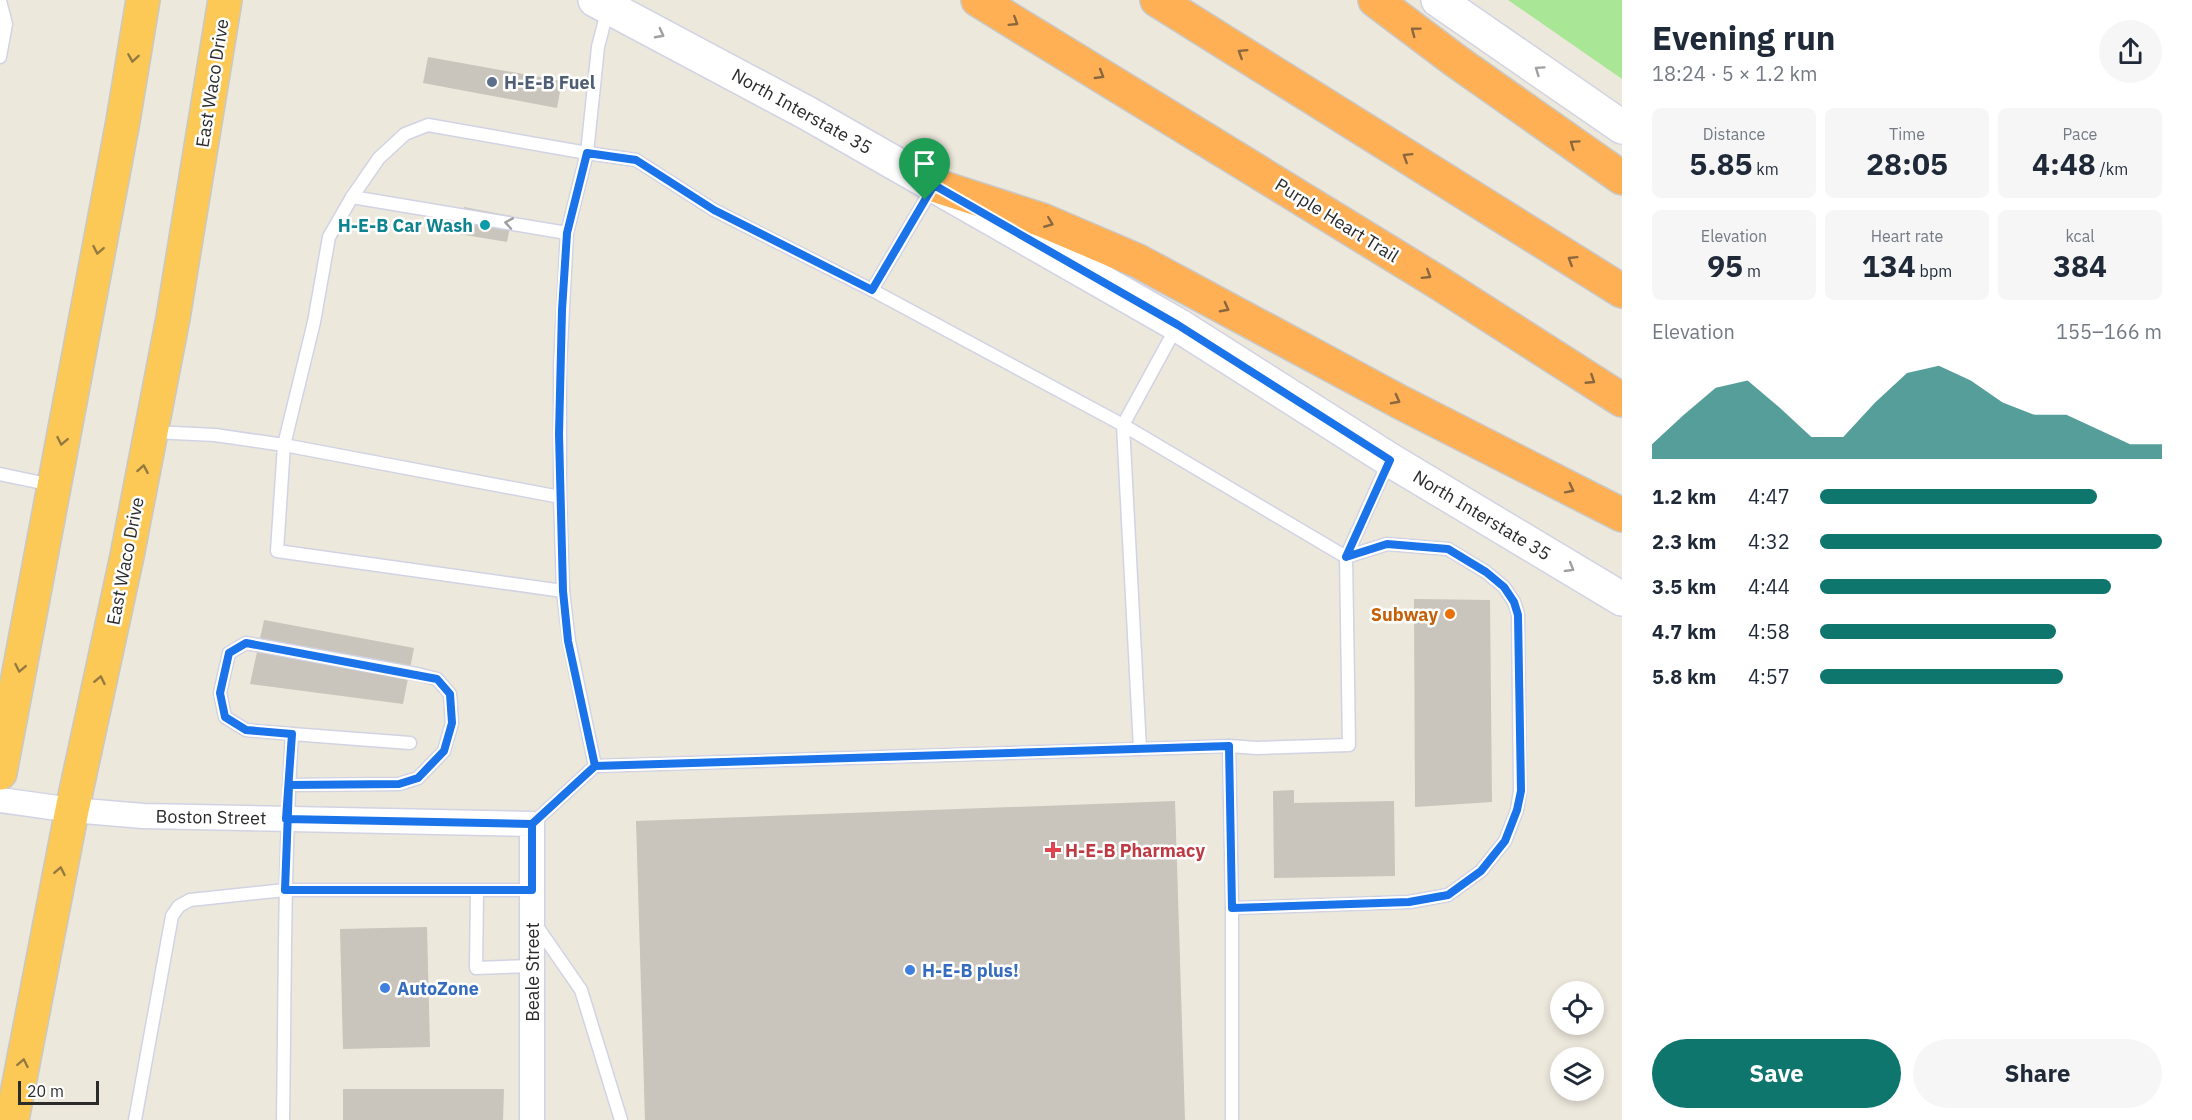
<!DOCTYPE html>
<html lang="en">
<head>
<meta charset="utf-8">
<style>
	:root { --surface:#fff; --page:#f6f6f7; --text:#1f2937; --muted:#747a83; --accent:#0f766e }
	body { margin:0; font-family:"IBM Plex Sans",sans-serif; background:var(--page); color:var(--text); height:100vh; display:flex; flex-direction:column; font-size:22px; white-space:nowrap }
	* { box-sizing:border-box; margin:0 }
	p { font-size:20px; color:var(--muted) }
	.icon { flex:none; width:33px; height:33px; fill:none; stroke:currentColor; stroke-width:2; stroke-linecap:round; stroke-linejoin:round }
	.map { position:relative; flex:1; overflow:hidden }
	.details { display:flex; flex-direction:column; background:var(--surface); width:570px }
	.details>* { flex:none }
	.controls { position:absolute; left:1550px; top:981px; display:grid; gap:12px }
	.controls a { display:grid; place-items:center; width:54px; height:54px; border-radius:50%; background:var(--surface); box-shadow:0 3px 9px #0003; font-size:30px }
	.scale { position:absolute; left:18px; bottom:15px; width:81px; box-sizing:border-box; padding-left:6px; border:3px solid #2b2b2b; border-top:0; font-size:16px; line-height:21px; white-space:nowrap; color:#2b2b2b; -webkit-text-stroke:4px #fff; paint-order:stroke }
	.pin { position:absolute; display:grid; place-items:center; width:51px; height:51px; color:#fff; margin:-62px -26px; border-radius:50% 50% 50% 0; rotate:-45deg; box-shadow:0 0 6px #0007 }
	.pin .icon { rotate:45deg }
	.round { display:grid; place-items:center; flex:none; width:63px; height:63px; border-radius:32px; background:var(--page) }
	.headline { display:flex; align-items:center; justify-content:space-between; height:102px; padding:0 30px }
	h1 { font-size:33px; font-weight:700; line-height:45px }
	.figures { display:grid; grid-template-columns:repeat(3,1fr); gap:9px; height:102px; padding:6px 30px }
	.figures div { display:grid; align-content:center; border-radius:9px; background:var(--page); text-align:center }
	.figures b { font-size:30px; font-weight:700 }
	.figures small { font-size:16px; font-weight:400 }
	.figures p { font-size:16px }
	.chart { height:168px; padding:12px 30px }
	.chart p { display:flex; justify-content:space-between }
	.chart svg { width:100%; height:108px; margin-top:6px; fill:var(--accent); opacity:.7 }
	.action { display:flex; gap:12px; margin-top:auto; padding:12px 30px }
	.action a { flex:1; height:69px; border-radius:36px; background:var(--accent); color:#fff; font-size:24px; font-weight:700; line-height:69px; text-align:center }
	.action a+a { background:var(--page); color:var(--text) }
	ul { padding:0 30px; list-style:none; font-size:20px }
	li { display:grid; grid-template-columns:96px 72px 1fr; align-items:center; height:45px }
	li i { height:15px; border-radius:8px; background:var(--accent) }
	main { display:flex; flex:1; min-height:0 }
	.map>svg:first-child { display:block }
	.green { fill:#a9e796 }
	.building { fill:#c9c4bc }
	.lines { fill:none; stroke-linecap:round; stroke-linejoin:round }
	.service-casing { stroke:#d1d3e4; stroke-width:15 }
	.minor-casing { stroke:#d1d3e4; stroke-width:27 }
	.secondary-casing { stroke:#d1d3e4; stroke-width:36 }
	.trunk-casing { stroke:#c8c8c8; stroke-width:36 }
	.motorway-casing { stroke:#c8c8c8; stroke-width:36 }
	.service { stroke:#fff; stroke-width:12 }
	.minor { stroke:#fff; stroke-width:24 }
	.secondary { stroke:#fff; stroke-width:33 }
	.trunk { stroke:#fcc956; stroke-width:33 }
	.motorway { stroke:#ffb055; stroke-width:33 }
	.oneway { stroke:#8a673e }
	.oneway2 { stroke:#a0a0a0 }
	.oneway3 { stroke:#947a40 }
	.route-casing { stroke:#fff; stroke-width:12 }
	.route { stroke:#1a73e8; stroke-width:8 }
	.service-dot { fill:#5c6f8a; stroke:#fff; stroke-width:2 }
	.culture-dot { fill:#0f9aa8; stroke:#fff; stroke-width:2 }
	.food-dot { fill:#e8710a; stroke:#fff; stroke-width:2 }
	.health-dot { fill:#e0444e; stroke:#fff; stroke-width:2 }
	.shop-dot { fill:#3f7fe0; stroke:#fff; stroke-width:2 }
	.labels { text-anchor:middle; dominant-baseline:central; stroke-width:5; stroke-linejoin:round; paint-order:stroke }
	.service-label { font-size:18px; font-weight:bold; fill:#4e5e75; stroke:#fff; text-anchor:start }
	.street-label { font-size:18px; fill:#2b2b2b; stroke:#fff }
	.culture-label { font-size:18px; font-weight:bold; fill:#0d838f; stroke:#fff; text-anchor:end }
	.food-label { font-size:18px; font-weight:bold; fill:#c56008; stroke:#fff; text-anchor:end }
	.health-label { font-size:18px; font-weight:bold; fill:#be3a42; stroke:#fff; text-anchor:start }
	.shop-label { font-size:18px; font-weight:bold; fill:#366cbe; stroke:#fff; text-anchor:start }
</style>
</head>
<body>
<main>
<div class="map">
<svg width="1622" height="1120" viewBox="0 0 1622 1120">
	<rect width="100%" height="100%" fill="#ede8dc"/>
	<!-- green -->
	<path class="green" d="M1508,0h114v79z"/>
	<!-- building -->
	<g class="building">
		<path d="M428,57l134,24 -5,27 -134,-25z"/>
		<path d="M464,207l48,9 -5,26 -48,-8z"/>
		<path d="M1414,599l76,1 2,202 -77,5z"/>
		<path d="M264,620l150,28 -11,56 -153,-20z"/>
		<path d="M1294,790v13l100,-2 1,75 -121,2 -1,-87z"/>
		<path d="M1175,801l10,319h-540l-9,-299z"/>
		<path d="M427,927l3,120 -87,2 -3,-120z"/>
		<path d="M343,1089h161l-1,31h-160z"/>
	</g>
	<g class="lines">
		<!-- service casing -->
		<g class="service-casing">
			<g id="service">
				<path d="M0,1l6,23 -6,33"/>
				<path d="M608,8l-10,39 -11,106 49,7 78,50 158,80 61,-103"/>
				<path d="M352,197l215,36"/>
				<path d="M872,290l251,135 223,132 43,-96"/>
				<path d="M153,432l62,3 69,10 -7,106 286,40"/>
				<path d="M0,474l52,11"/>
				<path d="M1229,746l28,2 92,-3 -3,-188 41,-13 61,5 38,23 18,15 10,15 4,12 2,177 -3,19 -12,31 -24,30 -33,24 -39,7 -177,6v212"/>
				<path d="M1140,749l89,-3 3,162"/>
				<path d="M595,766l545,-17 -17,-324 54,-99"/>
				<path d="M289,785l110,-1 19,-6 26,-27 8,-28 -2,-29 -13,-15 -20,-5 -171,-31 -17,10 -9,40 5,24 21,13 46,4"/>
				<path d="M532,824l63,-58 -26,-125 -6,-50 -3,-94 -276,-52 30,-123 15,-85 23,-40 27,-39 26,-24 23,-9 159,28 -20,80 -7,132v132"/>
				<path d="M477,891l-1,77 56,-2"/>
				<path d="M536,925l45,65 40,130"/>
				<path d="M135,1120l37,-204 7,-10 11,-6 95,-10h247"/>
				<path d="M283,1120c2,-129 1,-258 9,-386l118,9"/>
			</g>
		</g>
		<!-- minor casing -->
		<g class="minor-casing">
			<path id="minor" d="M0,800l72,10 71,6 389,8v296"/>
		</g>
		<!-- secondary casing -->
		<g class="secondary-casing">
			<g id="secondary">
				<path d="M595,0l212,113 371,212 212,135 232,139"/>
				<path d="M1438,0l184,127"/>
			</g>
		</g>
		<!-- trunk casing -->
		<g class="trunk-casing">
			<g id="trunk">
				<path d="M0,773l123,-652 20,-121"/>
				<path d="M12,1120l60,-310 55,-254 46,-238 52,-318"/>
			</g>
		</g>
		<!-- motorway casing -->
		<g class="motorway-casing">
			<g id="motorway">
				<path d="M978,0l461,283 183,117"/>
				<path d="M1157,0l465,291"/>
				<path d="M1375,0l81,61 166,117"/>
				<path d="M934,185l108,35 96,41 262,141 222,113"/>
			</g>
		</g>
		<!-- service -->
		<use href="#service" class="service"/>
		<!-- minor -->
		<use href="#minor" class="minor"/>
		<!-- secondary -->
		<use href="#secondary" class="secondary"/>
		<!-- trunk -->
		<use href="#trunk" class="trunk"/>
		<!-- motorway -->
		<use href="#motorway" class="motorway"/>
	</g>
	<!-- one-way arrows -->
	<defs><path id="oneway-chevron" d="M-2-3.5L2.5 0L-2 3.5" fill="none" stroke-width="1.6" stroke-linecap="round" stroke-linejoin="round" transform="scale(1.5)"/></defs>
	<g class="oneway">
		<use href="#oneway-chevron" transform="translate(1014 22) rotate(32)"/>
		<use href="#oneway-chevron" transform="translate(1415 31) rotate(-143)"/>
		<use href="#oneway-chevron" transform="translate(1242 53) rotate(-148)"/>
		<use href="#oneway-chevron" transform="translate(1100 75) rotate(31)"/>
		<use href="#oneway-chevron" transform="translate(1574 144) rotate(-145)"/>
		<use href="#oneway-chevron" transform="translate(1407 157) rotate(-148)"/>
		<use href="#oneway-chevron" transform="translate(1049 223) rotate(22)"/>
		<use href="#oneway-chevron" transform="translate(1572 260) rotate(-148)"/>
		<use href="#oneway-chevron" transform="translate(1427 275) rotate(32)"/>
		<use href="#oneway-chevron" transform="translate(1225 308) rotate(28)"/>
		<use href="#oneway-chevron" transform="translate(1591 380) rotate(33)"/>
		<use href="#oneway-chevron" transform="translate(1396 400) rotate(28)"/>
		<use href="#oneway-chevron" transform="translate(1570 489) rotate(27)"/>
	</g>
	<g class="oneway2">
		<use href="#oneway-chevron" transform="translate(660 34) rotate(28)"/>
		<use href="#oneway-chevron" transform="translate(1539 70) rotate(-145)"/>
		<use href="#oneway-chevron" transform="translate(509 223) rotate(-170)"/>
		<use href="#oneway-chevron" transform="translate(1570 568) rotate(31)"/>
	</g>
	<g class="oneway3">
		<use href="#oneway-chevron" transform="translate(133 58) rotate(99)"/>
		<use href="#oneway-chevron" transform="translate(98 250) rotate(101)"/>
		<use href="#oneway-chevron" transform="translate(62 441) rotate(101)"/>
		<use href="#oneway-chevron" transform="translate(143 469) rotate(-80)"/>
		<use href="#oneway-chevron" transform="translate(20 668) rotate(101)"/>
		<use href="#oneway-chevron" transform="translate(100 680) rotate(-78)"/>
		<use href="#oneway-chevron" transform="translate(60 871) rotate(-79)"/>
		<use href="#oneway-chevron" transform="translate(23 1063) rotate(-79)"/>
	</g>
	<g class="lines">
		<!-- route casing -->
		<g class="route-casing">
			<path id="route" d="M925,200l-53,90 -158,-80 -78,-50 -49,-7 -20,80 -5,77 -3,124 4,157 5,50 27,125 -63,58 -246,-5 6,-85 -46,-4 -21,-13 -5,-24 9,-40 17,-10 191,36 13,15 2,29 -8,28 -26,27 -19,6 -110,1 -4,105h247v-66l63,-58 634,-20 3,162 177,-6 39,-7 33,-24 24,-30 12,-31 4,-19 -3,-176 -4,-13 -10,-15 -18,-15 -38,-23 -61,-5 -41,13 44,-97 -212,-135 -244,-140 -9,15"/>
		</g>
		<!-- route -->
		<use href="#route" class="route"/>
	</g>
	<!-- markers -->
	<circle class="service-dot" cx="492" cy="82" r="6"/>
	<circle class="culture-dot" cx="485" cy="225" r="6"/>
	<circle class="food-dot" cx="1450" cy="614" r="6"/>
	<path class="health-dot" d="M1050 841h6v6h6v6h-6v6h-6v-6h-6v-6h6z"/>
	<g class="shop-dot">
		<circle cx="910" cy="970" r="6"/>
		<circle cx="385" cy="988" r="6"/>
	</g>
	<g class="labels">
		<!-- service labels -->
		<g class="service-label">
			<text x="504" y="82">H-E-B Fuel</text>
		</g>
		<!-- street labels -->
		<g class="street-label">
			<text transform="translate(212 83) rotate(-81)">East Waco Drive</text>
			<text transform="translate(802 111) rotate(29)">North Interstate 35</text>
			<text transform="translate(1337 220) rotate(32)">Purple Heart Trail</text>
			<text transform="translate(1482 515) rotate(31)">North Interstate 35</text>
			<text transform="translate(125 561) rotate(-79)">East Waco Drive</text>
			<text transform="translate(211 817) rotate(1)">Boston Street</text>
			<text transform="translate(532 972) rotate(-90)">Beale Street</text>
		</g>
		<!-- culture labels -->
		<g class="culture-label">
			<text x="473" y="225">H-E-B Car Wash</text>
		</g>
		<!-- food labels -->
		<g class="food-label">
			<text x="1438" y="614">Subway</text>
		</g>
		<!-- health labels -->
		<g class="health-label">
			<text x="1065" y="850">H-E-B Pharmacy</text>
		</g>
		<!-- shop labels -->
		<g class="shop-label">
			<text x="922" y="970">H-E-B plus!</text>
			<text x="397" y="988">AutoZone</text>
		</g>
	</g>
</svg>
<div class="controls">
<a><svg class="icon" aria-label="locate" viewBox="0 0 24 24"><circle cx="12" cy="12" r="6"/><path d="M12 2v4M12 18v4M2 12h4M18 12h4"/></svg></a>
<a><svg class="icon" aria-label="layers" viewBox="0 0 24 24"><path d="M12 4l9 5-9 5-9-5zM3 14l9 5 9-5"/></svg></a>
</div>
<div class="scale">20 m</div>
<div class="pin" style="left:925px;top:200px;background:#1e9e55"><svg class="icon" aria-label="arrive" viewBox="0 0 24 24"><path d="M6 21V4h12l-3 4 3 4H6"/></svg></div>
</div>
<section class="details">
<div class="headline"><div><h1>Evening run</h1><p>18:24 · 5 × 1.2 km</p></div><a class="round"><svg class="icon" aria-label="share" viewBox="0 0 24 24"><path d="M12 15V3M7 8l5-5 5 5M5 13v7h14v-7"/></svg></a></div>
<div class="figures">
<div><p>Distance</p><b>5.85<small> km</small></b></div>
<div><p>Time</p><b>28:05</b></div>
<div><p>Pace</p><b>4:48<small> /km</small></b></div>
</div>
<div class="figures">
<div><p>Elevation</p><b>95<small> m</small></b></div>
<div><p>Heart rate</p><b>134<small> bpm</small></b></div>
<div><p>kcal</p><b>384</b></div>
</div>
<div class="chart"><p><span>Elevation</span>155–166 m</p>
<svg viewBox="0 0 160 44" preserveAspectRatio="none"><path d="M0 44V38L10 26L20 15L30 12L40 23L50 35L60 35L70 21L80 9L90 6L100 12L110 21L120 26L130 26L140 32L150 38L160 38V44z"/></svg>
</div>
<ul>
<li><b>1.2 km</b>4:47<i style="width:81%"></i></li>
<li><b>2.3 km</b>4:32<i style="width:100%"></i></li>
<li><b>3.5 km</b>4:44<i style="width:85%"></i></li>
<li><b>4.7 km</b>4:58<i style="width:69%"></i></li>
<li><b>5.8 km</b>4:57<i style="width:71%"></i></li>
</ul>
<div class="action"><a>Save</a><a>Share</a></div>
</section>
</main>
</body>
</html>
